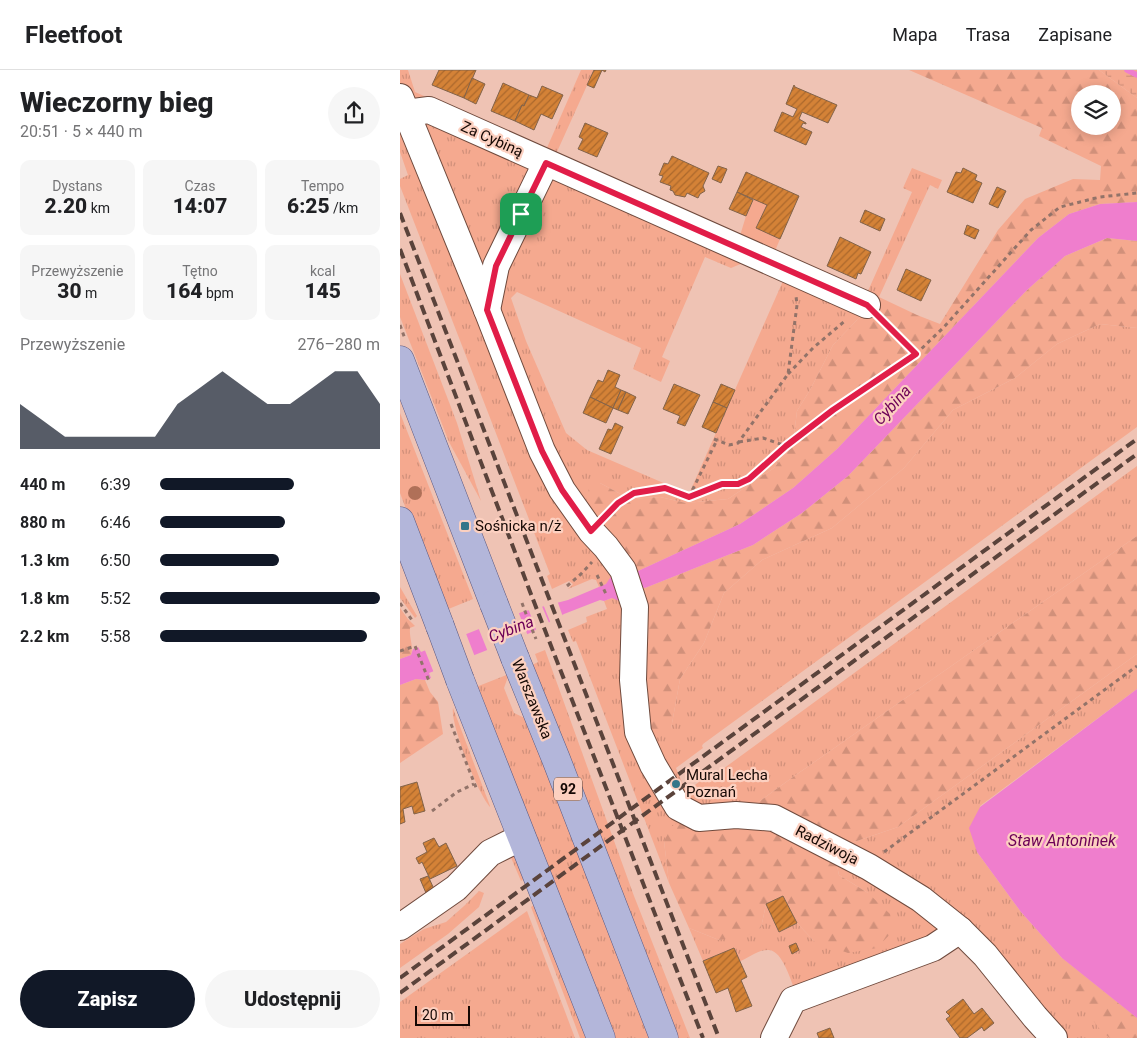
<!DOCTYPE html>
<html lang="pl">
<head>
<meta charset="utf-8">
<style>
	:root { --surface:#fff; --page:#f6f6f6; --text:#202124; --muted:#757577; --line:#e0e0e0; --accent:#111827 }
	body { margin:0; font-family:Roboto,sans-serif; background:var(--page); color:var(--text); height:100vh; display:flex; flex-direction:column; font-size:19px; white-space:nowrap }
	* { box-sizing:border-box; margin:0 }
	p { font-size:16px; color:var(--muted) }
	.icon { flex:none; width:28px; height:28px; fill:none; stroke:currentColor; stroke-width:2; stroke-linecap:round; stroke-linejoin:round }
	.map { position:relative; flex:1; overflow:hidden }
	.panel { display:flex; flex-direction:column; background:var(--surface); width:400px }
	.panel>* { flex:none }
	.buttons { position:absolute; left:671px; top:15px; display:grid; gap:10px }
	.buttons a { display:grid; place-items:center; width:50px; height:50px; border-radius:50%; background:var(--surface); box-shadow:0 2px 12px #0003; font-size:25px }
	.scale { position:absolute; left:15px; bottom:12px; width:55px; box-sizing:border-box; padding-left:5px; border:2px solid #150804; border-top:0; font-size:14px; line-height:18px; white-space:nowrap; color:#150804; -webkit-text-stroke:4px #fcd0c0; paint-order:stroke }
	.pin { position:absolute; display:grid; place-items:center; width:42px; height:42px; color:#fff; margin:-21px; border-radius:10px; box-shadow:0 2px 8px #0006 }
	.round { display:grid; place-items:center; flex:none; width:52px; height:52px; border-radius:26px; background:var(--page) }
	.overview { display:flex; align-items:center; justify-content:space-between; height:85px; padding:0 20px }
	h1 { font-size:28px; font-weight:800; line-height:38px }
	.figures { display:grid; grid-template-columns:repeat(3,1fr); gap:8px; height:85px; padding:5px 20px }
	.figures div { display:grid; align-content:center; border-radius:10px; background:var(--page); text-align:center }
	.figures b { font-size:21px; font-weight:800 }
	.figures small { font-size:14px; font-weight:400 }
	.figures p { font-size:14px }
	.chart { height:140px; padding:10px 20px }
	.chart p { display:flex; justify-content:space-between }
	.chart svg { width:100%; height:90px; margin-top:5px; fill:var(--accent); opacity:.7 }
	.button { display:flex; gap:10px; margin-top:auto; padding:10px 20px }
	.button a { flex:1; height:58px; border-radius:30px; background:var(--accent); color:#fff; font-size:20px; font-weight:800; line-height:58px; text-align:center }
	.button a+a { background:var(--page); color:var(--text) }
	ul { padding:0 20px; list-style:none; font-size:16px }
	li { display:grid; grid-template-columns:80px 60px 1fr; align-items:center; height:38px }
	li i { height:12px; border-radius:6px; background:var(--accent) }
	header { display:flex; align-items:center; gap:30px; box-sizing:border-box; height:70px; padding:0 25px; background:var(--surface); border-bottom:1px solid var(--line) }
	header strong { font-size:24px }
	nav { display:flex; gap:28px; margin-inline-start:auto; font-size:18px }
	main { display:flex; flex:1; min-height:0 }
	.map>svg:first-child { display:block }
	.grass { fill:url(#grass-tufts); fill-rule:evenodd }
	.forest { fill:url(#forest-firs); fill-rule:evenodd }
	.wetland { fill:url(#wetland-marsh) }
	.garden { fill:#f5a98f }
	.water { fill:#ef7ecd }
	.pier { fill:#efc3b4 }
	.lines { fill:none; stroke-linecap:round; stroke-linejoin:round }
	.stream { stroke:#ef7ecd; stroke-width:5.5 }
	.building { fill:url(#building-hatch); stroke:#82634a }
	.minor-casing { stroke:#6f4a3d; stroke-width:28 }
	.major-casing { stroke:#5b5980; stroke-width:29 }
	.path { stroke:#927369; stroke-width:3; stroke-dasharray:4 4; stroke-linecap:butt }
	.minor { stroke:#fff; stroke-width:26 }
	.major { stroke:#b3b6da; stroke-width:28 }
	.rail { stroke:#5a433b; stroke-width:4; stroke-dasharray:10 5; stroke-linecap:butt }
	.major-bridge-casing { stroke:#5b5980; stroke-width:29; stroke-linecap:butt }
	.major-bridge { stroke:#b3b6da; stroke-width:28 }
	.tree { fill:#b07058 }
	.route-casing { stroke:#fff; stroke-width:10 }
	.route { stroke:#e11d48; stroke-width:6 }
	.poi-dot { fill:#357689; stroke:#fcd0c0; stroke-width:2 }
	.labels { text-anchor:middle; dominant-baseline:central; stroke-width:4.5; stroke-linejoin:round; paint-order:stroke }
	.shield { fill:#fcd0c0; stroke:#5a443c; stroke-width:1 }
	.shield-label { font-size:14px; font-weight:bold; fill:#150804 }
	.street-label { font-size:15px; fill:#150804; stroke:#fcd0c0 }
	.poi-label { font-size:15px; fill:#150804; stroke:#fcd0c0; text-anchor:start }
	.water-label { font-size:16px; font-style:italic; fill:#6d0057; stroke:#fcd0c0 }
</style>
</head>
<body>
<header>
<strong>Fleetfoot</strong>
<nav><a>Mapa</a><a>Trasa</a><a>Zapisane</a></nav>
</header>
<main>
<section class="panel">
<div class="overview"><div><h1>Wieczorny bieg</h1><p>20:51 · 5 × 440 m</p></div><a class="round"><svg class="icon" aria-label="share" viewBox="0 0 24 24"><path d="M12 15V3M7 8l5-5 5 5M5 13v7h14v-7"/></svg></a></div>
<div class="figures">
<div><p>Dystans</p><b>2.20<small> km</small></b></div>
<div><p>Czas</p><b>14:07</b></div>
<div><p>Tempo</p><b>6:25<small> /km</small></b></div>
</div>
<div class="figures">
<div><p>Przewyższenie</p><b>30<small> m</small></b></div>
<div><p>Tętno</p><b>164<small> bpm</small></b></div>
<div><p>kcal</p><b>145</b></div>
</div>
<div class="chart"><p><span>Przewyższenie</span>276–280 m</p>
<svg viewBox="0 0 160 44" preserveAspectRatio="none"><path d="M0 44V22L10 30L20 38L30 38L40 38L50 38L60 38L70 22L80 14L90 6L100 14L110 22L120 22L130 14L140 6L150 6L160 22V44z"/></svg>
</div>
<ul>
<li><b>440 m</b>6:39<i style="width:61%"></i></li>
<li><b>880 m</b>6:46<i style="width:57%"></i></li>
<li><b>1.3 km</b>6:50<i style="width:54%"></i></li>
<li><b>1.8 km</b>5:52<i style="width:100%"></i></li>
<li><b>2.2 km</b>5:58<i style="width:94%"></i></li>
</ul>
<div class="button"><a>Zapisz</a><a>Udostępnij</a></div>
</section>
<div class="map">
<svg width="737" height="968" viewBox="0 0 737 968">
	<defs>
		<pattern id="grass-tufts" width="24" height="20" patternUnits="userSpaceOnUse" patternTransform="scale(1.25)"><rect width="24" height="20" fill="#f5a98f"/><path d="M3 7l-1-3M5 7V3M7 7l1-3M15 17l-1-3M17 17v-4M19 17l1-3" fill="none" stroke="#d1907a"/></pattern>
		<pattern id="forest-firs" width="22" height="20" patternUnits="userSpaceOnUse" patternTransform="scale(1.25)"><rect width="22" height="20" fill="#f5a98f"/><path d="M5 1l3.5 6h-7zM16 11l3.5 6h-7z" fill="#d1907a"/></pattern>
		<pattern id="wetland-marsh" width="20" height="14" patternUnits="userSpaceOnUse" patternTransform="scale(1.25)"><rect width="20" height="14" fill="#f5a98f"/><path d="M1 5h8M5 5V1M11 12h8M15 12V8" fill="none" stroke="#d1907a"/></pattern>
		<pattern id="building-hatch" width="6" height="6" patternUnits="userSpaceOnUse" patternTransform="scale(1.25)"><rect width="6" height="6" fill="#d48237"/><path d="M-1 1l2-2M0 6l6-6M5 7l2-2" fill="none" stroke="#ab682c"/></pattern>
	</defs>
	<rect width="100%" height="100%" fill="#efc3b4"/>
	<!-- grass -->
	<g class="grass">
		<path d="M0,0h8l7,22 131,58 35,-80h13l-38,84 312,137 44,-99 -9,-4 9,-20 30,12 -4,9 -8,-4 -51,112 -46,48 -23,45 -13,21 -4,33 -19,24 -46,31 -42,4 -26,-6 -30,2 -30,-16 -3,36 26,28 15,24 -3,5 4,9 6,3 4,50 -8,46 30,45 9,-50 24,-36 20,-50 38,-33 70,-32 72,-60 49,-58 62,-32 42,-34 43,-20 37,4v99l-434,317 -1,2 1,2 -27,20 10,24 23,-18 3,3 425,-311v70l-344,241 -62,45 -67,19 5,42 -93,-242 -3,1 -5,-12 19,-8 -1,-5 21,-8 -3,-8 8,-3 -6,-14 -7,3 -3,-7 -4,-1 -24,10 5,-5 -4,-3 -17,8 -5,-13 3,-2 -63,-164 -87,-224v-7l8,-4 -8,-23zM305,187l26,11 12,-5 40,18 -94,213 -102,-44 -21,-17 -40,-92 -15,-43 6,-6 124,56 -8,21 28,13 9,-21 -8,-4z"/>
		<path d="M0,204l57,149 24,78 -32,-59 -49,-125z"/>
		<path d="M0,343l73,186 -27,11 -6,-10 -40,-107z"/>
		<path d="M0,517l17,29 -2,2 -15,-20z"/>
		<path d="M145,580l89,246 56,142h-15l-145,-372 8,-4 -3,-8z"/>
		<path d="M737,584v35l-157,117 -3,46 44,60 41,46 75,60v20h-74l-127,-117 1,8 -4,8 -137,56c-5,-11 -13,-42 -27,-43 -9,-1 -21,8 -30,12l-5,-14 -31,13 -14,-33 30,12 42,-12 5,-24 13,28 18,-9 17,18 54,-48 -29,-18 -4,-18 16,-14 47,-16z"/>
		<path d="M109,604l-5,14 10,25 15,7 124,318h-42l-135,-351z"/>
		<path d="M53,638l37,98v1c-12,-13 -40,-83 -37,-99z"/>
		<path d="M109,783l6,1 9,25 -3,2z"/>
		<path d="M79,821l5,2 -5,14 -31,27 -48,34v-24l24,-15 22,-7 18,-16z"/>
		<path d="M134,835l52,133h-6l-49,-131z"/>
		<path d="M127,841l48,127h-175v-36z"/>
	</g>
	<!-- forest -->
	<g class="forest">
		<path d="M509,0h190l38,28v104l-37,2 -31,10 -31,24 -201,211 -44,39 -53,36 -102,47 -15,-24 -26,-28 -11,-17 3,-14 11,-5 30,16 30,-2 26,6 42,-4 46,-31 19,-24 4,-33 13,-21 23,-45 46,-48 38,18 23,9 58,-94 27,-31 48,-20 27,1 1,-14 -62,-30 3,-8zM680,24h32v32h-32z"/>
		<path d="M707,168l30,3v87l-37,-4 -43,20 -42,34 -62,32 -49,58 -72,60 -70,32 -38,33 -20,50 -24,36 -9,50 -11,8 -10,-2 -9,-51 8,-46 -4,-50 108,-43 49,-32 46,-37 178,-185 39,-35z"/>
		<path d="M737,466v118l-239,173 -47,16 -16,14 4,18 29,18 22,21 3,17 -16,17 -29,5 -34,-12 -17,-18 -14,-27 -17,8 -5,24 -15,8 -27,4 -30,-12 -20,-45 -5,-42 8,-15 13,-6 46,2 62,-45z"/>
		<path d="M0,538l8,11 7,7 -5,2c-1,10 4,19 1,27l-11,4z"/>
		<path d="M16,609l9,1 5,12 8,10 5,32 -43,29v-78z"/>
		<path d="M662,888l75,60v20h-27l-8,-6 -42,-54z"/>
	</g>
	<!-- wetland -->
	<path class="wetland" d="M699,0h38v28z"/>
	<!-- garden -->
	<path class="garden" d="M354,129l13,6 -11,22 24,12 -5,12 -36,-12 7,-23z"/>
	<!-- water -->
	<g class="water">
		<path d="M737,132v39l-30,-3 -42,18 -39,35 -178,185 -46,37 -49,32 -108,43 -6,-2 -17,16 -10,-4 -8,3 -4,-1 -36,14 -34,19 -101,40 2,5 -6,2 -9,-1 -16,6v-26l11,-4 2,-6 5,-2 3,5 101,-40 46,-12 38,-16 6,-9 23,1 3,-5 102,-47 53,-36 44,-39 201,-211 31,-24 31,-10z"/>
		<path d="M737,619v329l-75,-60 -41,-46 -44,-60 -8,-24 11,-21z"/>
	</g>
	<!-- pier -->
	<g class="pier">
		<path d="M157,530l6,17 -12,7 -8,-20z"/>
		<path d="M141,534l9,21 -13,7 -9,-24z"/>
		<path d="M118,541l10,25 -40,16 -10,-25z"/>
		<path d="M65,561l10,26 -41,16 -10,-25z"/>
	</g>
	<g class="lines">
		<!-- stream -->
		<path class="stream" d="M727,0l10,5"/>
	</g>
	<!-- building -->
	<g class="building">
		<path d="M39,0h37l-12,28 -32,-13z"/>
		<path d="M194,0h12l-1,2 -3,-2 -8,18 -7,-3z"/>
		<path d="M72,8l13,6 -9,20 -12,-6z"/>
		<path d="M103,13l26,12 -5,11 -2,-1 -7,16 -24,-10z"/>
		<path d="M394,15l1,2 42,18 -9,18 -26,-11 -3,7 7,4v1l-3,-1 -2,4 11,5 -6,13 -32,-14 8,-19 11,5 4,-8 -11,-5z"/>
		<path d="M142,16l21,9 -11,24 -11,-5 -7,16 -19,-9 7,-16 2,1 5,-11 8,3z"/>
		<path d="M185,53l23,10 -11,24 -19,-8 5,-10 -4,-2z"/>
		<path d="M272,86l37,17 -6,13 2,5 -5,3 -2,4 -11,-5 -2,4 -10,-2 -2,-4 -3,-1 1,-4 -11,-4 3,-6 -4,-1 5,-12 4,1z"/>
		<path d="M318,96l9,3 -6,14 -9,-4z"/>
		<path d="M563,98l14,7 -2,5 7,3 -9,20 -26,-11 9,-20 5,1z"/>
		<path d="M346,102l53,24 -19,43 -24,-11 11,-23 -30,-13z"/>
		<path d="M597,117l9,4 -8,17 -9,-4z"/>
		<path d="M337,122l16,8 -7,16 -17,-7z"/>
		<path d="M465,140l20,9 -5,12 -20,-9z"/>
		<path d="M567,155l12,5 -4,9 -11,-5z"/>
		<path d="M440,167l31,15 -10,22 -3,-1 -2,6 -29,-13z"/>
		<path d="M506,199l25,11 -10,21 -24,-11z"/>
		<path d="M208,300l12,5 -5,12 6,3 -8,18 -23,-11 8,-17 5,2z"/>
		<path d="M274,314l26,11 -15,31 -8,-3 3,-7 -17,-7z"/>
		<path d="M321,314l14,6 -8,18 -14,-6z"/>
		<path d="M221,320l5,2 -8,18 -5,-2z"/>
		<path d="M226,322l10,5 -8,17 -10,-4z"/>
		<path d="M190,327l23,11 -7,15 -23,-10z"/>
		<path d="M313,332l14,6 -11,25 -14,-6z"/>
		<path d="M215,353l8,4 -12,27 -12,-5 9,-20 4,1z"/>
		<path d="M17,712l8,29 -11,3 -2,-8 -9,3 2,13 -5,2v-37z"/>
		<path d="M34,768l5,9 7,-4 11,23 -27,13 -8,-17 -3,2 -3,-6 11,-6 -4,-9z"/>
		<path d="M28,806l6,13 -8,4 -6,-14z"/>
		<path d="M383,826l14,27 -18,9 -13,-28z"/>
		<path d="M396,873l3,7 -7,4 -3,-8z"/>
		<path d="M334,878l13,29 -6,3 11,26 -16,6 -8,-24 -12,5 -13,-32z"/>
		<path d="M563,929l11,15 8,-6 12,15 -10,8 -2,-4 -15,11h-7l-14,-19 4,-3 -4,-4z"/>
		<path d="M430,958l4,10h-15l-2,-5z"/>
	</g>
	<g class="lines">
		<!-- minor casing -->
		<g class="minor-casing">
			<g id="minor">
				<path d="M0,27l87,213 55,141 20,39 29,41 15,16 17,23 12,37 -2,73 5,52 15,33 25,42 21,11 37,-3 38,3 95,49 52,32 39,31 25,25 50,62 19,21"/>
				<path d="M6,43l23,-3 438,195"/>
				<path d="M87,240l9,-44 50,-103"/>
				<path d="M0,857l56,-39 34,-35 32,-16"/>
				<path d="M374,968l19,-38 140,-52 27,-18"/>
			</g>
		</g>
		<!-- major casing -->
		<g class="major-casing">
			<g id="major">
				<path d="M0,290l94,244"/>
				<path d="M0,451l40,105"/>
				<path d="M115,588l41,101 108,279"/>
				<path d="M60,610l141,358"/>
			</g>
		</g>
		<!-- path -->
		<g class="path">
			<path d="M482,250l34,34 28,-27 87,-97 29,-23 40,-10 37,-4"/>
			<path d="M0,255l5,14"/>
			<path d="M388,304l25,-26 33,-28"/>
			<path d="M314,369l15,6 9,-2 50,-69 9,-69 -1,-9"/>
			<path d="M339,372l24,-4 23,8"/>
			<path d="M289,427l28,-57"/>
			<path d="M205,446l12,-13 17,-10 31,-5 24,9 34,-13h14l12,-5 37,-33 47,-35 83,-57"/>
			<path d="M197,505l9,19"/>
			<path d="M167,516l14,-12 11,-12"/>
			<path d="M0,533l12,17"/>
			<path d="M122,533l7,19 -5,1"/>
			<path d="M129,552l7,17"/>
			<path d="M0,581l15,-5 14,35"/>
			<path d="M51,654l26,66"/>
			<path d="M32,741l25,-19 17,-8"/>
			<path d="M484,782l253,-186"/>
		</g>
		<!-- minor -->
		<use href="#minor" class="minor"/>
		<!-- major -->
		<use href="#major" class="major"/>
		<!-- rail -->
		<g class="rail">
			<path d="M0,143l319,825"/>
			<path d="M0,179l129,340 174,449"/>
			<path d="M0,908l737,-539"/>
			<path d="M0,923l737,-539"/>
		</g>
		<!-- major-bridge casing -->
		<g class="major-bridge-casing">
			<g id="major-bridge">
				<path d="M94,534l21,54"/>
				<path d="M40,556l20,54"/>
			</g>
		</g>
		<!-- major-bridge -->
		<use href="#major-bridge" class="major-bridge"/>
	</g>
	<!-- trees -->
	<circle class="tree" cx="15" cy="423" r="7"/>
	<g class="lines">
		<!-- route casing -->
		<g class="route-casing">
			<path id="route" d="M146,93l321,142 49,49 -83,56 -47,36 -37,33 -11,5h-16l-33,13 -24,-9 -31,5 -16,10 -27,28 -29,-41 -20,-39 -55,-141 9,-44z"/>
		</g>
		<!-- route -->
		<use href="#route" class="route"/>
	</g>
	<!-- markers -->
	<g class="poi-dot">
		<rect x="60" y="451" width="10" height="10" rx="2.5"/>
		<circle cx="276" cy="714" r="5"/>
	</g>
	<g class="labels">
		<!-- shield labels -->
		<rect class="shield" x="154" y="707.5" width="28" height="23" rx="4"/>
		<g class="shield-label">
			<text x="168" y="719">92</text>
		</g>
		<!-- street labels -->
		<g class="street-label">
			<text transform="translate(92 69) rotate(24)">Za Cybiną</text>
			<text transform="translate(132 629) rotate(68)">Warszawska</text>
			<text transform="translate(427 775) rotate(27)">Radziwoja</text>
		</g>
		<!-- poi labels -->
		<g class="poi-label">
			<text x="75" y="456">Sośnicka n/ż</text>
			<text x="286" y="705">Mural Lecha<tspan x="286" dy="17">Poznań</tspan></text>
		</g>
		<!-- water labels -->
		<g class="water-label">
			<text transform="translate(492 335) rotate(-48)">Cybina</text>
			<text transform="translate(111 559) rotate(-21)">Cybina</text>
			<text x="662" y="770">Staw Antoninek</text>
		</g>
	</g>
</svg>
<div class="buttons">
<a><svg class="icon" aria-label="layers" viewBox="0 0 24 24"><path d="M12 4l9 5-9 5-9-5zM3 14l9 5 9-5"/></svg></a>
</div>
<div class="scale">20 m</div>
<div class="pin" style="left:121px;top:144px;background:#1e9e55"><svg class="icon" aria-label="arrive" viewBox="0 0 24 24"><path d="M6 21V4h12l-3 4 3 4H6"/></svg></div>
</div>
</main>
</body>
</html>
